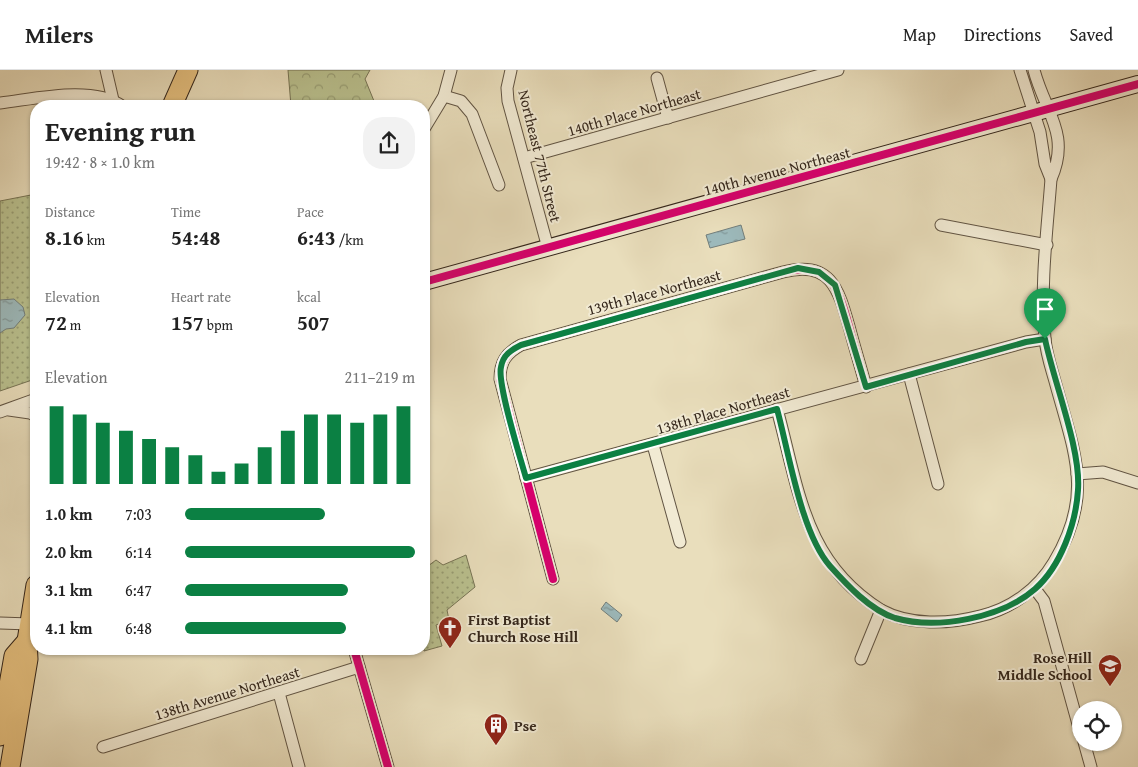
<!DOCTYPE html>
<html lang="en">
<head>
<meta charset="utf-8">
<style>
	:root { --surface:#fff; --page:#f2f2f2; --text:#222; --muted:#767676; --line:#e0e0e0; --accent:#0b8043 }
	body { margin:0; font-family:"Gentium Book Plus",serif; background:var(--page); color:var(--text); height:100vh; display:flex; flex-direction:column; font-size:19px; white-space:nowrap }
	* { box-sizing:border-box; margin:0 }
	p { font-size:16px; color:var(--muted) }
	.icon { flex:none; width:28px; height:28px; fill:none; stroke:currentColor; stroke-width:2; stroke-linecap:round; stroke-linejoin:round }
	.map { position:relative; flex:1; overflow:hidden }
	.sheet { position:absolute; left:30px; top:30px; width:400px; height:555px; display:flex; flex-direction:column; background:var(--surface); border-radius:20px; box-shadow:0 1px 4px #0004 }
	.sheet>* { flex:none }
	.controls { position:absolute; left:1072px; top:631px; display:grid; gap:10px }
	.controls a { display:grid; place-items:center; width:50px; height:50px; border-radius:50%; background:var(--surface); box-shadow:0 1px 4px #0004; font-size:25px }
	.pin { position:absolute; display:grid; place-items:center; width:42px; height:42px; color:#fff; margin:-51px -21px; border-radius:50% 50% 50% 0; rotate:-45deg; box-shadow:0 0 5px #0007 }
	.pin .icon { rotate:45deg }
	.round { display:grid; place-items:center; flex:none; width:52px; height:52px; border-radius:20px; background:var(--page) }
	.summary { display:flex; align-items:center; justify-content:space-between; height:85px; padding:0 15px }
	h1 { font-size:28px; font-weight:800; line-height:38px }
	.metrics { display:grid; grid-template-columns:repeat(3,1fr); gap:8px; height:85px; padding:5px 15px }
	.metrics div { display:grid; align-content:center }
	.metrics b { font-size:21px; font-weight:800 }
	.metrics small { font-size:14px; font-weight:400 }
	.metrics p { font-size:14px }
	.chart { height:140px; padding:10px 15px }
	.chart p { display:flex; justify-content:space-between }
	.chart svg { width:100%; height:90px; margin-top:5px; stroke:var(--accent); stroke-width:6 }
	ul { padding:0 15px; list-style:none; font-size:16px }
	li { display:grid; grid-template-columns:80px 60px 1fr; align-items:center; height:38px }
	li i { height:12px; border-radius:6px; background:var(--accent) }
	header { display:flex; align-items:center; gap:30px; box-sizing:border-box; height:70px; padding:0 25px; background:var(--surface); border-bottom:1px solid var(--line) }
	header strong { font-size:24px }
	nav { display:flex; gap:28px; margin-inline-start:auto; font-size:18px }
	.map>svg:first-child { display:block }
	.green { fill:url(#green-dots); stroke:#767354 }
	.forest { fill:url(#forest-crowns); stroke:#767354 }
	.water { fill:url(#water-ripples); stroke:#727e7b }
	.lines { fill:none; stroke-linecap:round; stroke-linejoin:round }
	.street-casing { stroke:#615443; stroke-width:13 }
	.secondary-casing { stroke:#34261b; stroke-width:18 }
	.primary-casing { stroke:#34261b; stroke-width:21 }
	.street { stroke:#f1ead3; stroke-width:11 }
	.secondary { stroke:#f1ead3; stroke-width:16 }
	.primary { stroke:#e4bf7e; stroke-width:19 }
	.cycleway-casing { stroke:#f1ead3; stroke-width:11 }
	.cycleway { stroke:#d6006c; stroke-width:8 }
	.route-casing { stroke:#fff; stroke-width:10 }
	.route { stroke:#0b8043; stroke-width:6 }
	.labels { text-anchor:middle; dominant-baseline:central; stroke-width:4; stroke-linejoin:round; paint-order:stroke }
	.street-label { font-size:15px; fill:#34261b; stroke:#f1ead3 }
	.poi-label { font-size:15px; font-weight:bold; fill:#34261b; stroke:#f1ead3; text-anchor:start }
</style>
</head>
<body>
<header>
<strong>Milers</strong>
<nav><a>Map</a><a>Directions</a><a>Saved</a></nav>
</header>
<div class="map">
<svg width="1138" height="697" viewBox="0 0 1138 697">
	<defs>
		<pattern id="green-dots" width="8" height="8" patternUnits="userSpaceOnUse" patternTransform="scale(1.25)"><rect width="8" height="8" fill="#b9c08e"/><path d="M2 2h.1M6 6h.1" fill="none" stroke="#979c73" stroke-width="1.8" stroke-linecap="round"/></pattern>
		<pattern id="forest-crowns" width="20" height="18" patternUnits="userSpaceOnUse" patternTransform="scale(1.25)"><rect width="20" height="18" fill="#b9c08e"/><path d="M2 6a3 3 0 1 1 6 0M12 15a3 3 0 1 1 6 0" fill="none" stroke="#979c73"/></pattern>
		<pattern id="water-ripples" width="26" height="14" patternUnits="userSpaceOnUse" patternTransform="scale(1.25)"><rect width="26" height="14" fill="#9cb9bb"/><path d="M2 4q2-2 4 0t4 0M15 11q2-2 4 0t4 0" fill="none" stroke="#809697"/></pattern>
	</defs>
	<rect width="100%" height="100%" fill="#e9debc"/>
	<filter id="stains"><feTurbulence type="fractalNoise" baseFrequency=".004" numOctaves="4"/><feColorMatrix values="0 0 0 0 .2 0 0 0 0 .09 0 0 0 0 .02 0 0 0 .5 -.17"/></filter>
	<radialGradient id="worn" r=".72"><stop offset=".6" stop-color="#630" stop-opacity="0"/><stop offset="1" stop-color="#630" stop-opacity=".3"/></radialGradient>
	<!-- green -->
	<g class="green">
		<path d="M36,124v182l-1,3 -35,12v-190z"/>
		<path d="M466,485l9,32 -28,23 2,10 -13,5 6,21 -18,5v-82l12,-9 7,5z"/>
	</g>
	<!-- forest -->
	<path class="forest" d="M288,0h82l-5,9 11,27h-85z"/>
	<!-- water -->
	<g class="water">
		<path d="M741,155l4,14 -35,9 -4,-13z"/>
		<path d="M14,229l9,8 2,8 -11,13 -8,1 -6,4v-33z"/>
		<path d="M606,532l16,13 -5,7 -16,-13z"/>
	</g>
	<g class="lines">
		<!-- street casing -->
		<g class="street-casing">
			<g id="street">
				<path d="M106,0l7,30"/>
				<path d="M511,0l-4,18 1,13 40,147"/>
				<path d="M1020,0l20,62 5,32 6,15c20,-45 -6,-67 -17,-109"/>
				<path d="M657,8l11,40"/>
				<path d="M444,26l17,5 11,13 27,71"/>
				<path d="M0,33c35,-4 92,-18 122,3"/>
				<path d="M424,59l20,-33 7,-26"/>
				<path d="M524,88l314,-88"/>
				<path d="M941,155l106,20"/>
				<path d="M909,304l29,110"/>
				<path d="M777,339c22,81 27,153 104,201l-20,49"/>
				<path d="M9,340l21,3 6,3"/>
				<path d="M0,342l36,-13"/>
				<path d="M653,375l27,97"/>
				<path d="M1077,404l26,-2 35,11"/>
				<path d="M526,408l500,-136 19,-3"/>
				<path d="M553,509l-53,-200c0,-17 6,-26 21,-34l262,-73c49,-13 56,19 67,58 5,19 11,38 16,57"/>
				<path d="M1035,519l9,12 37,134"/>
				<path d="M881,540c29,16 68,14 99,6 31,-7 58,-27 74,-54 40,-66 21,-108 2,-177 -4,-15 -10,-31 -11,-47 -5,-53 2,-106 6,-159"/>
				<path d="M0,553l30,1"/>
				<path d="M354,579l34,118"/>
				<path d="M279,623l20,74"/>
				<path d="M1084,672l7,25"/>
				<path d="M103,677l256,-80"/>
			</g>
		</g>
		<!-- secondary casing -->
		<g class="secondary-casing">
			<path id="secondary" d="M424,212l714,-198"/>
		</g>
		<!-- primary casing -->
		<g class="primary-casing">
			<g id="primary">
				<path d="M172,36l16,-36"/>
				<path d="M0,666l14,-80 13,-15"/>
				<path d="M10,697l18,-108 -1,-18 9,-56"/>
			</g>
		</g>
		<!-- street -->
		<use href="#street" class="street"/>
		<!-- secondary -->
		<use href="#secondary" class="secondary"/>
		<!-- primary -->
		<use href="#primary" class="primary"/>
		<!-- cycleway casing -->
		<g class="cycleway-casing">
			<g id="cycleway">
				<path d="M424,212l714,-198"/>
				<path d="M553,509l-53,-200c0,-17 6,-26 21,-34l262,-73c49,-13 56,19 67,58 5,19 11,38 16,57"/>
				<path d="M354,579l34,118"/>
			</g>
		</g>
		<!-- cycleway -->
		<use href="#cycleway" class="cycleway"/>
	</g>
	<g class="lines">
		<!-- route casing -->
		<g class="route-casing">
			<path id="route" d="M798,198l21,4 16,13 31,102 160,-45 19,-3c9,44 36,110 33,151 -2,33 -17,76 -43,99 -33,29 -98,41 -140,29 -25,-8 -48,-33 -65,-52 -29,-33 -41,-113 -53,-157l-251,69c-6,-21 -29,-95 -25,-111 2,-12 10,-17 20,-22z"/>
		</g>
		<!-- route -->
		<use href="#route" class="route"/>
	</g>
	<!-- icons -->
	<defs>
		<g id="church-pin" transform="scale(1.25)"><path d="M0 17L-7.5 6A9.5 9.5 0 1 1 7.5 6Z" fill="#8f2418" stroke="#f1ead3"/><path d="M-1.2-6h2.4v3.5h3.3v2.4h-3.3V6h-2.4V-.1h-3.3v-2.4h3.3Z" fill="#fff"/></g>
		<g id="school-pin" transform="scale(1.25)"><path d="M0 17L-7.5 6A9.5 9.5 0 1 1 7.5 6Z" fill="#8f2418" stroke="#f1ead3"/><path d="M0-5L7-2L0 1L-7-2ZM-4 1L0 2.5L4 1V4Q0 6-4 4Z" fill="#fff"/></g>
		<g id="building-pin" transform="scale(1.25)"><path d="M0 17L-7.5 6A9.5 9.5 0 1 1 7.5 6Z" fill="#8f2418" stroke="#f1ead3"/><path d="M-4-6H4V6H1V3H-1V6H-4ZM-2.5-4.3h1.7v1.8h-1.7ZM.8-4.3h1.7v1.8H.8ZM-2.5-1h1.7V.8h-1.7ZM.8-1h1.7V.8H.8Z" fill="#fff"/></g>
	</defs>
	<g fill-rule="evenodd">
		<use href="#church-pin" x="450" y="558"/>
		<use href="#school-pin" x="1110" y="596"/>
		<use href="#building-pin" x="496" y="655"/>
	</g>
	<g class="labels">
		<!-- street labels -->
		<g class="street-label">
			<text transform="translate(634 42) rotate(-16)">140th Place Northeast</text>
			<text transform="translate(540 86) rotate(76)">Northeast 77th Street</text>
			<text transform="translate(777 101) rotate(-15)">140th Avenue Northeast</text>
			<text transform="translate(654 222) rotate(-15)">139th Place Northeast</text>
			<text transform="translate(723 340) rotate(-16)">138th Place Northeast</text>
			<text transform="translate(227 623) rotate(-17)">138th Avenue Northeast</text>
		</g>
		<!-- poi labels -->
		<g class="poi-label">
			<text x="468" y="549">First Baptist<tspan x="468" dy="17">Church Rose Hill</tspan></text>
			<text x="1092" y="587" text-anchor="end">Rose Hill<tspan x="1092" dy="17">Middle School</tspan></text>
			<text x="514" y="655">Pse</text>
		</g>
	</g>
	<rect width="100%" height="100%" filter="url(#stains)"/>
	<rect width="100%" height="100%" fill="url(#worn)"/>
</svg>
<div class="controls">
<a><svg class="icon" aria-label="locate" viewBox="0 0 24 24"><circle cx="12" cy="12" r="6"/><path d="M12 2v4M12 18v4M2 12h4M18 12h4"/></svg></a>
</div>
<div class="pin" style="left:1045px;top:269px;background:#1e9e55"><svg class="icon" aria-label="arrive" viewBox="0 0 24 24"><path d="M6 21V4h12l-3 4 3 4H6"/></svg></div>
<section class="sheet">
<div class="summary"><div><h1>Evening run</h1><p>19:42 · 8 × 1.0 km</p></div><a class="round"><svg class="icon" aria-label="share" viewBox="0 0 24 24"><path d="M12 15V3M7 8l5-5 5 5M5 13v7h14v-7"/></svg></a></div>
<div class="metrics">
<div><p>Distance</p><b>8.16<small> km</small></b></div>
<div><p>Time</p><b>54:48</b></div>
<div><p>Pace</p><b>6:43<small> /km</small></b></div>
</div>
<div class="metrics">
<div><p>Elevation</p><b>72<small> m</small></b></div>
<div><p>Heart rate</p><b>157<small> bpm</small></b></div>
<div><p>kcal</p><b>507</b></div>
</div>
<div class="chart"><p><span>Elevation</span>211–219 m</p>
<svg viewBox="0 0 160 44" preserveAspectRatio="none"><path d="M5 44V6M15 44V10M25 44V14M35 44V18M45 44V22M55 44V26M65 44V30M75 44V38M85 44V34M95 44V26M105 44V18M115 44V10M125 44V10M135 44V14M145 44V10M155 44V6"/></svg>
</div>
<ul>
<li><b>1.0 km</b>7:03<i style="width:61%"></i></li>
<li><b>2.0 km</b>6:14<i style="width:100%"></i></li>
<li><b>3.1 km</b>6:47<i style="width:71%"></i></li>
<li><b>4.1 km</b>6:48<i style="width:70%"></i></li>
</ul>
</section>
</div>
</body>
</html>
